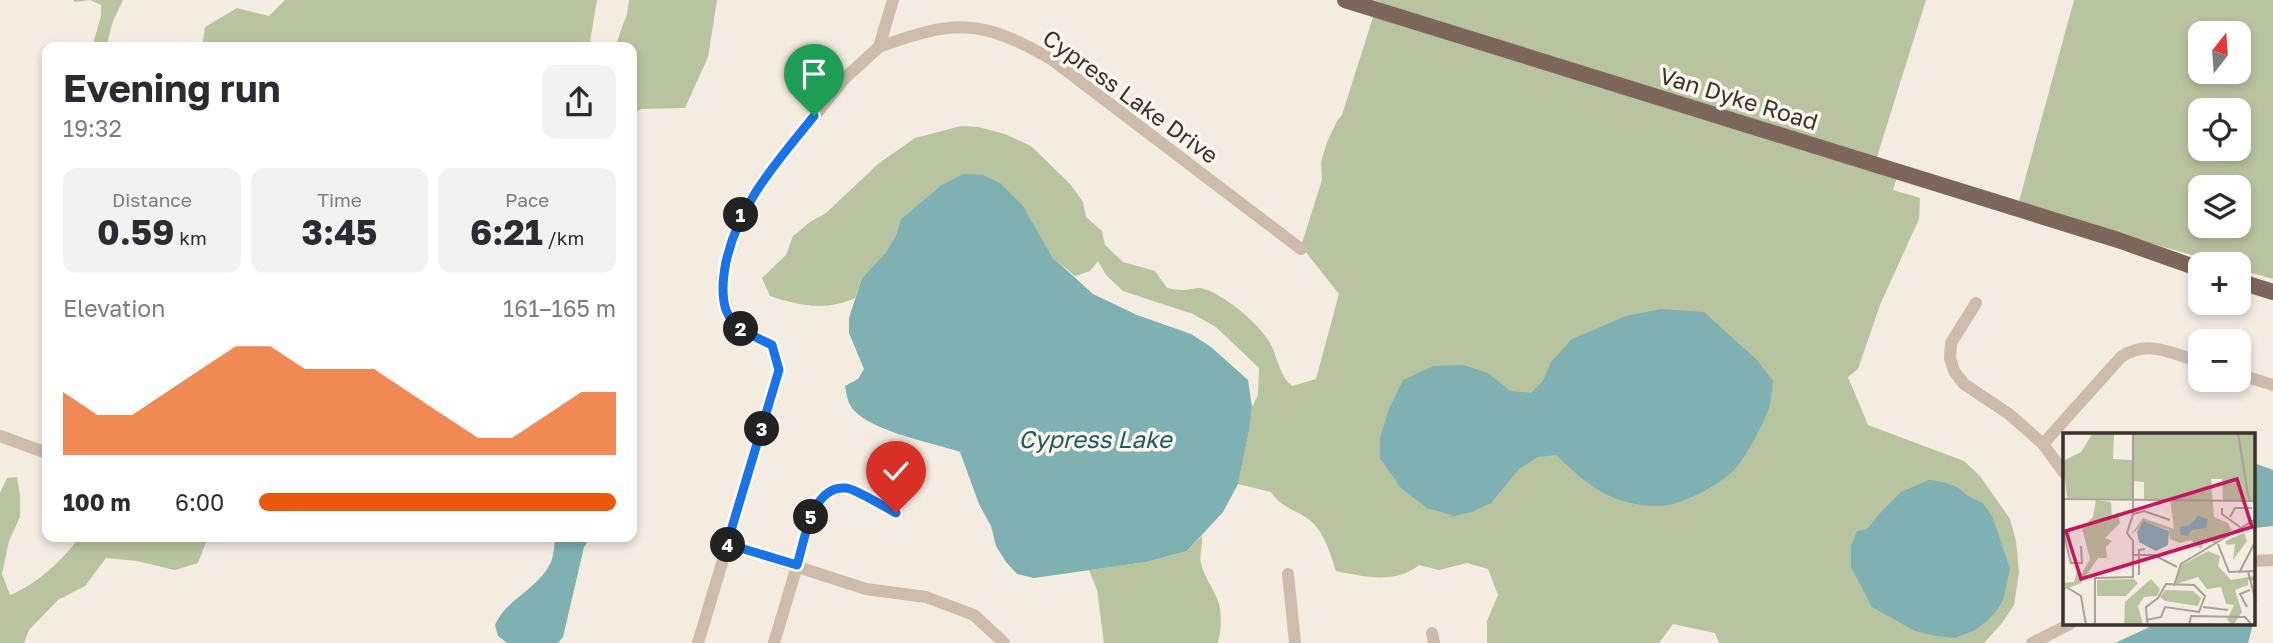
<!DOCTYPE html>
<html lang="en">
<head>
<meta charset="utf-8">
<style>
	:root { --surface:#fff; --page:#f2f2f3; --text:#2b2b33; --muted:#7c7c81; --accent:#ea580c }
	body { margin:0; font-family:"Golos Text",sans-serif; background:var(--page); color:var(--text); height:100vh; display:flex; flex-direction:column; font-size:26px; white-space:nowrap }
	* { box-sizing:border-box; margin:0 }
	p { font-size:23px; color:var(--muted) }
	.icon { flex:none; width:38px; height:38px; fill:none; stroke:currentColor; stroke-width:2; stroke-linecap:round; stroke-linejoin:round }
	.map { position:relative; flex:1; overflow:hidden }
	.details { position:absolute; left:42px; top:42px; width:595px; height:500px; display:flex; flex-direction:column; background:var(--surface); border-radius:14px; box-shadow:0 4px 10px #0003 }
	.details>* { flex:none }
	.needle { width:46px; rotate:17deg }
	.controls { position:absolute; left:2188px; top:21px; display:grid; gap:14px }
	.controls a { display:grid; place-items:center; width:63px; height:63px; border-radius:14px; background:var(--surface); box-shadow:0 4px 10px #0003; font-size:35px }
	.pin { position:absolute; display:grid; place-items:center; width:60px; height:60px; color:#fff; margin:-72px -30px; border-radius:50% 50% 50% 0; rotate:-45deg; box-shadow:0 0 7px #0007 }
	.pin .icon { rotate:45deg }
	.km { position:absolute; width:35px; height:35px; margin:-18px; border-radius:50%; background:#222; color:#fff; font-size:19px; line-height:35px; text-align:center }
	.round { display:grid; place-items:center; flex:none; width:74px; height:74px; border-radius:14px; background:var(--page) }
	.head { display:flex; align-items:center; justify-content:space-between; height:119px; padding:0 21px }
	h1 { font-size:38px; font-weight:700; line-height:52px }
	.stats { display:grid; grid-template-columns:repeat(3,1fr); gap:10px; height:119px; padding:7px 21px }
	.stats div { display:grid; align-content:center; border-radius:14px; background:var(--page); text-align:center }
	.stats b { font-size:35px; font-weight:700 }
	.stats small { font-size:19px; font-weight:400 }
	.stats p { font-size:19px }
	.chart { height:196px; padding:14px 21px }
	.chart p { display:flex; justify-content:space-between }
	.chart svg { width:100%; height:126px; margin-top:7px; fill:var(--accent); opacity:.7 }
	ul { padding:0 21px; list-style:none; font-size:23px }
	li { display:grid; grid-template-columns:112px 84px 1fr; align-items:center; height:52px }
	li i { height:18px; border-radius:9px; background:var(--accent) }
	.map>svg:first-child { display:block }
	.green { fill:#b8c4a0; fill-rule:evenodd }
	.water { fill:#7fb0b2 }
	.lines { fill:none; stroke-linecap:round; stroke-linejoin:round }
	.minor { stroke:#cdbbac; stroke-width:12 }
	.major { stroke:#7d675c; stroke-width:16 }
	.route-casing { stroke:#fff; stroke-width:14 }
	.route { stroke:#1a73e8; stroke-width:9 }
	.labels { text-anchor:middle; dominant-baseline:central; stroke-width:7; stroke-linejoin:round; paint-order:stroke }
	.street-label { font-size:23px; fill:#3b302b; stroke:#fbf5ee }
	.water-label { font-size:24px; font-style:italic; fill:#1f5a5e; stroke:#fbf5ee }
	.inset-road { fill:none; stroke:#aaa098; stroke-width:2 }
	.view { fill:#c2185b; fill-opacity:0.15; stroke:#c2185b; stroke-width:3.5 }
	.inset-edge { fill:none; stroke:#3b302b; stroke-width:3.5 }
</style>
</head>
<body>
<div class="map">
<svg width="2273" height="643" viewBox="0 0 2273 643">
	<rect width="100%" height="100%" fill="#f4ebe1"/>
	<!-- green -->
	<g class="green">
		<path d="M73,0h50l-10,21 -7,26h-14l9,-31v-11l-11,-5 -15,2z"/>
		<path d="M285,0h312l-7,42 2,5h-390l3,-20 32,-19 32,8z"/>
		<path d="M629,0h88l-9,57 -23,51 -44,1 -9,5v-67h-17l12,-33z"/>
		<path d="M1374,0h552l-50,160 -494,-154v-3z"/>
		<path d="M2074,0h199v279l-35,-10v-5h-15l-205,-59zM2200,33h38v39h-38zM2200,110h38v39h-38zM2200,187h38v39h-38z"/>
		<path d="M1374,14l523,163 -4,13 27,8 -1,21 -39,86 -22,64 -10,8 20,48 96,36 16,15 30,43 6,22 3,31 -5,33 -12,18 -18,20h-265l-4,-10 -42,-9 -14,19h-172v-22l11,-26 -10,-26 -21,-6 -28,7 -20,-5c-23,19 -55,12 -83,6 -5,-15 -10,-33 -21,-46 -12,-14 -33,-15 -44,-33l-33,-8 11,-53 3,-24 6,-12 1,-27 -43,-41 -23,-13 -70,-23 -17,-16 -8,-14 -8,10 -15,5 -23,-19 -15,-23 -97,-48 -39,33 -5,16 -10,17 -24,26 -7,20c-28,13 -56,8 -85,-2l-8,-18 24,-23 7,-19 17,-14 16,-9 52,-49 37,-26 46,-12 17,1 27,7 26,12 40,39 12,17 3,15 16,14 3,14 18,17 32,9 12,17c5,1 11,2 16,2 6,0 12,-2 17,-2 21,3 64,39 72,59 6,13 8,29 20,39l24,-7 23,-85 -38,-48 21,-66 -1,-18 6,-20 10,-21 5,-6z"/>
		<path d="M17,477l3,19v21l-11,24 -7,33 8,21c28,-11 52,-35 70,-58h128l-10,26 -23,7 -38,-9 -31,-3 -21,28 -27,14 -29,30 -5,13h-24v-150l7,-15z"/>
		<path d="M1202,536c1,9 -3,19 -1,27 3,15 14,27 18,41 3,13 2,26 -1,39h-114l-7,-53 -8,-20 57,-8 41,-11z"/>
	</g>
	<!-- water -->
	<g class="water">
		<path d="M963,174l20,1 17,8 23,23 29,51 41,37 44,21 54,19 20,13 37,33 4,27 -3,24 -11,53 -15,28 -36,39 -41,11 -112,16 -17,-4 -11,-12 -10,-16 -5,-20 -12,-22 -19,-52c-28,-10 -99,-22 -111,-49 -2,-5 -3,-12 -4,-17l13,-7 6,-10 -15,-36v-15l13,-40 24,-26 10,-17 5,-16 39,-33z"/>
		<path d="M1661,309l43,3 53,48 16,21c-1,9 -2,19 -4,27 -6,17 -22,47 -34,61 -15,16 -55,37 -76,37 -17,1 -42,-5 -57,-14 -17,-9 -32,-24 -46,-37l-18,2 -19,12 -28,34 -19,9 -18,4 -27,-8 -26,-20 -21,-30v-20l9,-29 14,-29 30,-14 30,-1 25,8 22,18 21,2 12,-12 8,-19 21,-23 54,-23z"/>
		<path d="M2254,463l19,7v56l-19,2z"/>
		<path d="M1929,480l14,2 14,5 11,9 15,7 10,15 17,51 -7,31 -6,10 -9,10 -13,10 -20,8 -19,-2 -21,-5 -43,-24 -21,-40v-21l6,-15 10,-2 13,-16 21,-21z"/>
		<path d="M555,537h36l-7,10 -21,90 -5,6h-51l-9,-7 -3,-11c11,-26 42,-35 55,-61 4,-7 4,-18 5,-27z"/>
		<path d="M2156,624h97l-5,19h-133z"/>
	</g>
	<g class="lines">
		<!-- minor -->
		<g class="minor">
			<path d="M879,47c75,-27 101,-29 172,12l250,190"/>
			<path d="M1976,303l-25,40 -1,15 4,13 10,13 45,30 34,30 22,30"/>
			<path d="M2238,374l35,11"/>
			<path d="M0,436l47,17"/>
			<path d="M2043,444l78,-87c27,-18 50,-4 79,5"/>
			<path d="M727,544l139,45 60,8 48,18 30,28"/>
			<path d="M2254,561l19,-1"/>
			<path d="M1288,574l7,69"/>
			<path d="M1432,633l2,10"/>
			<path d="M698,643l82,-273 -8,-25 -32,-17 -13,-17 -5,-32 8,-34 13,-34 19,-30 83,-103 34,-31 14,-47"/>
			<path d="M774,643l41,-137 12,-14 20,-4 49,25"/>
			<path d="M2032,643l38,-19"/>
		</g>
		<!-- major -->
		<g class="major">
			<path d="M1345,0l773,240 82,29"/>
			<path d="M2238,281l35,11"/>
		</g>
	</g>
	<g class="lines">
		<!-- route casing -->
		<g class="route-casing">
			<path id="route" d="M814,116c-37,46 -75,87 -88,146 -3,15 -5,33 0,48 7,19 30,27 46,35l7,25 -52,174 70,21c8,-25 14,-80 49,-77 10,1 40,20 50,25"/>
		</g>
		<!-- route -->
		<use href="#route" class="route"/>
	</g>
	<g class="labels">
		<!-- street labels -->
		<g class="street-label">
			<text transform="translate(1131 96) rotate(36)">Cypress Lake Drive</text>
			<text transform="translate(1739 98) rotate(17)">Van Dyke Road</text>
		</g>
		<!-- water labels -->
		<g class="water-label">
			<text x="1095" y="438">Cypress Lake</text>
		</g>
	</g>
	<!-- overview -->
	<g transform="translate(2063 433)">
		<rect width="192" height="192" fill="#f4ebe1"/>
		<path d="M30,0h21l-1,26 19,1 1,-27h122v67h-32l-1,-21h-11l3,38 14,6 4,7 -18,13 -8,-4 -5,10 -10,-9 -11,3 -10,-4 -1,-9 -23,-8 -15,13 12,-17 31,11 -4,-29 -26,-1v-17l-11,-1v18l-66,-1 -4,-37 18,-9zM33,67l15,2 1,18 6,-8 2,11 -15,15 7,3 -6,6 1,11h-9l-17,25 -18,7v-7l11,-1 4,-15 3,8 9,-16 -8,-31 11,-11zM181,100l3,8 -14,19 2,-16 -8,1 -2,-4zM145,118l12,5 -2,10 13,14 24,-4v5l-7,-1v5l-13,5 7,22 -9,13 -6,-5 7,-15 -8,-1 -5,-17 -14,2 -9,-12 -22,7 4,-18zM71,146l4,4 -12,13h-29v-16zM88,146l9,10 -3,7 -13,1 -6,9 5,19h-19l1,-23zM102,157l28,1 8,7 -3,8 -33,-5 -5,-4z" fill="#b8c4a0"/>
		<path d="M135,83l10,3 -2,9 -14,2 -5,6 -7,-2v-7l10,-2zM81,88l25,10 -1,14 -12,6 -17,-9 -2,-10z" fill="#7fb0b2"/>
		<path class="inset-road" d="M175,0l11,68M0,66l193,2M159,75v6l18,13M70,81l11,-3 26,9M167,84l5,-9h17M0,98l8,32h11l-1,-17M155,111l11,28 27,-1M70,122h21l23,12M185,138l8,31M176,140l15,-29M76,142v-25l6,-1M111,153l7,-22 75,-45M5,155l13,8 5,29M140,174l25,3M184,174l-7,-13 10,-4M84,187l14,-3 4,-10 34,5 6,-16 -11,-11 -28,-1 -8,14 -12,9v1l1,12 1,5M32,192v-47l38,-1v-36l-6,-8 6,-19v-81M126,192l2,-9 54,1 7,8"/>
		<path class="view" d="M174,46l15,48 -171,52 -15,-48z"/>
		<rect width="192" height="192" class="inset-edge"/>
	</g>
</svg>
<div class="controls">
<a><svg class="needle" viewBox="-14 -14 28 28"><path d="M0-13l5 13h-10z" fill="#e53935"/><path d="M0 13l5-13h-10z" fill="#7c7c81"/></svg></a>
<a><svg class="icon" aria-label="locate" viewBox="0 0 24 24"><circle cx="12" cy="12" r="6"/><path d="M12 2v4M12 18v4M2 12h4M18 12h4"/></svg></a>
<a><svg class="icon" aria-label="layers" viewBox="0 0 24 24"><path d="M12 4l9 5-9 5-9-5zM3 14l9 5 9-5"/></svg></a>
<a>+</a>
<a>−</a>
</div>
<div class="pin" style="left:814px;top:116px;background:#1e9e55"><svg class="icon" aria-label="arrive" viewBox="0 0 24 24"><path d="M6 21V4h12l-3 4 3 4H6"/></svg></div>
<div class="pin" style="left:896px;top:513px;background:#d93025"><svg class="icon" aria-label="check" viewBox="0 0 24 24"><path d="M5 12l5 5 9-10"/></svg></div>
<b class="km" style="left:741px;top:215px">1</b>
<b class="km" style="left:741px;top:329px">2</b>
<b class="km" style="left:762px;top:429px">3</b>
<b class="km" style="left:728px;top:545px">4</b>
<b class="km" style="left:811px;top:517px">5</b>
<section class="details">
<div class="head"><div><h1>Evening run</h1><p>19:32</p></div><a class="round"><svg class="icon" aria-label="share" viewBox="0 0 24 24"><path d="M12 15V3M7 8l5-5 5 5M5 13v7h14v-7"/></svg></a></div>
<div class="stats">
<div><p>Distance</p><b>0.59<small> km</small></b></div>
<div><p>Time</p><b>3:45</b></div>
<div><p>Pace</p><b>6:21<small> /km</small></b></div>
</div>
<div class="chart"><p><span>Elevation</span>161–165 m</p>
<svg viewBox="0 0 160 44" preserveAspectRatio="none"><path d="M0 44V22L10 30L20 30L30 22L40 14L50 6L60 6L70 14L80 14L90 14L100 22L110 30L120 38L130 38L140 30L150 22L160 22V44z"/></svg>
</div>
<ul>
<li><b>100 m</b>6:00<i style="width:100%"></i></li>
</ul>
</section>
</div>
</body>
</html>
